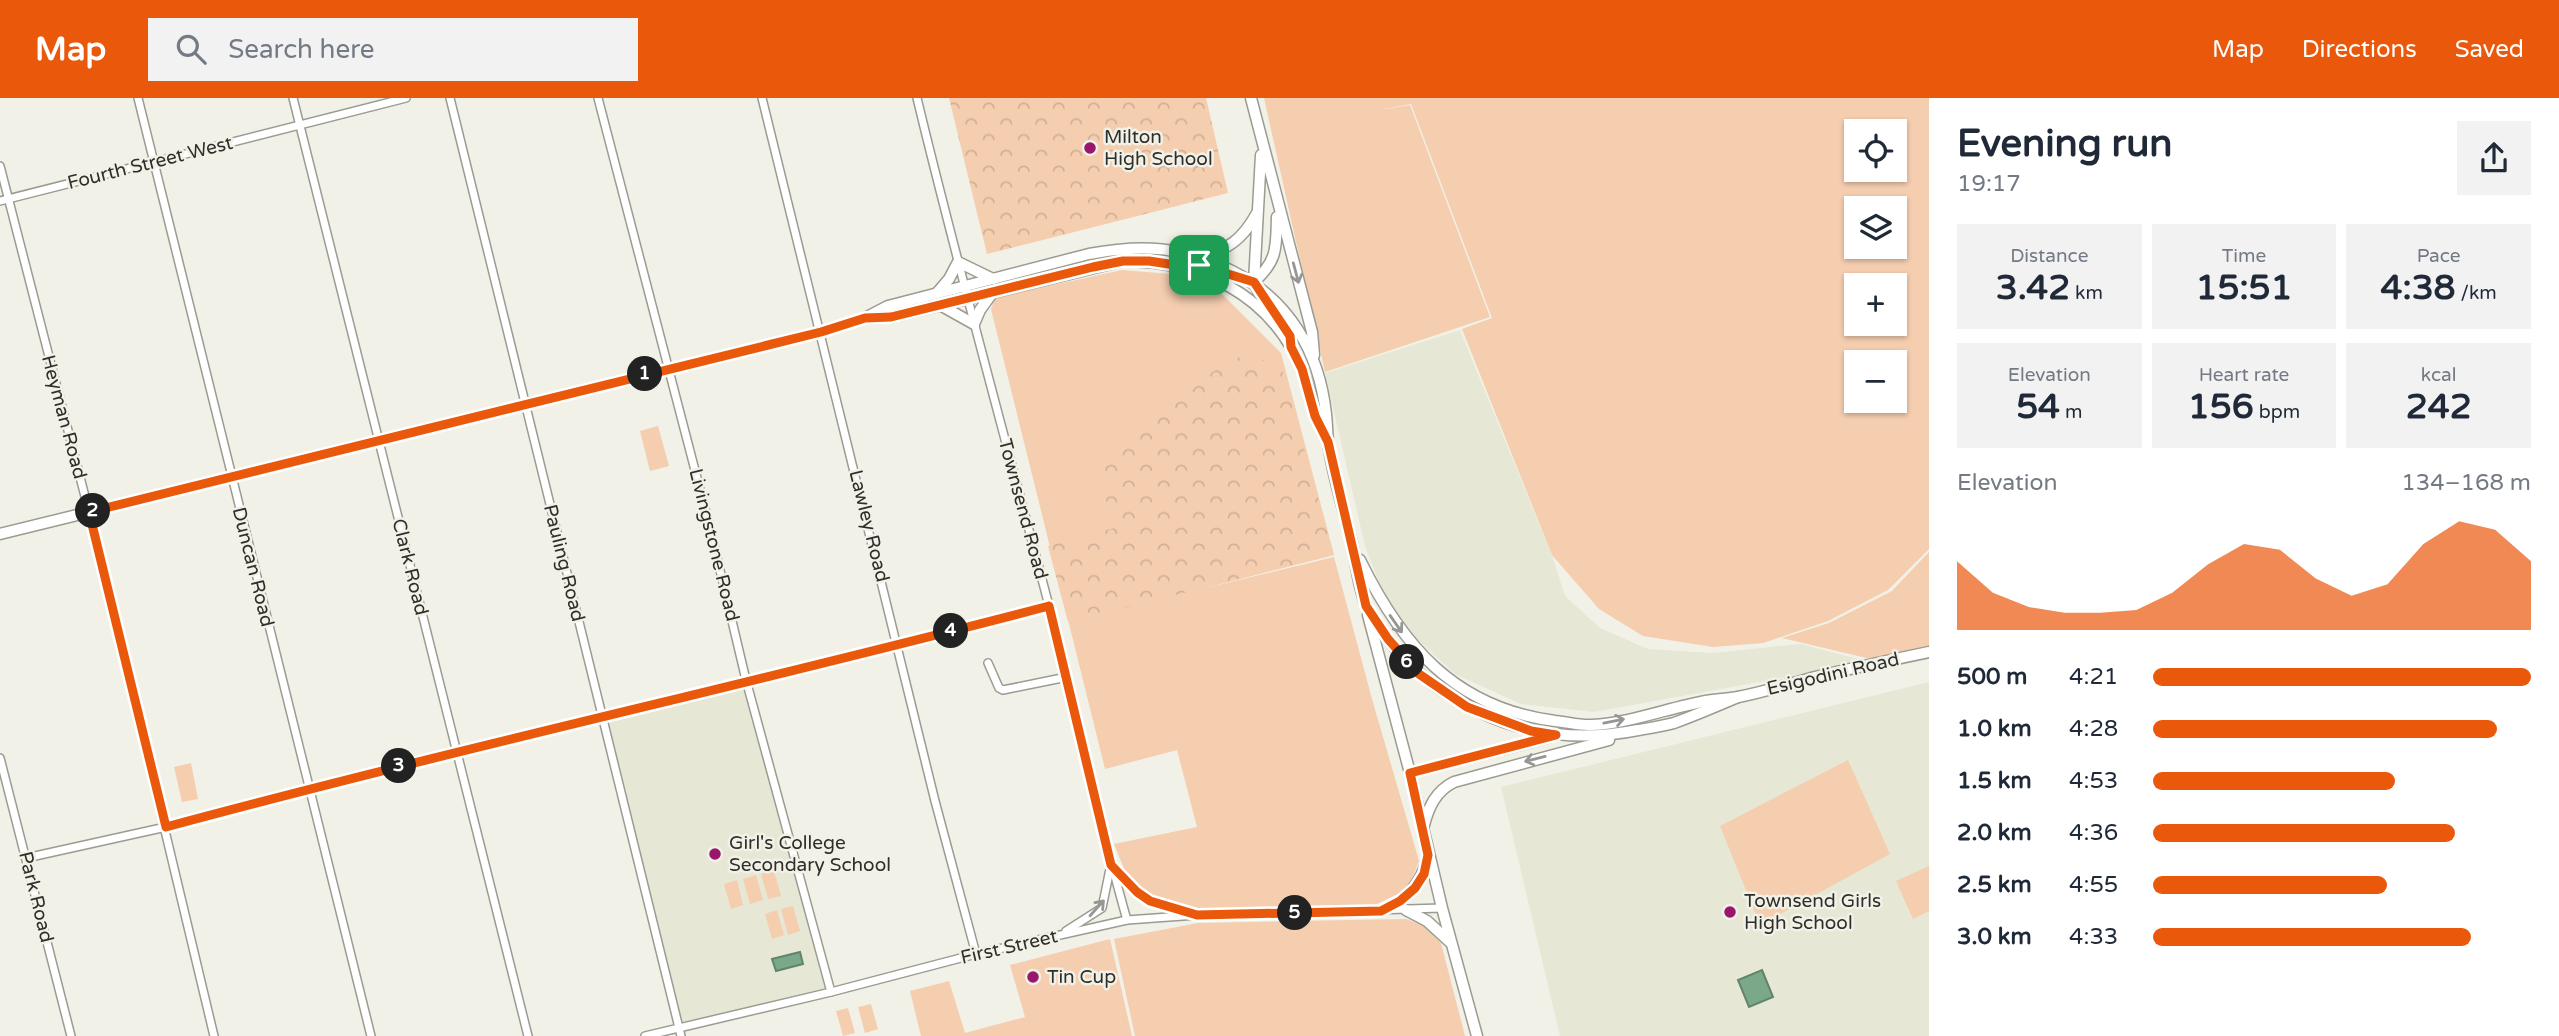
<!DOCTYPE html>
<html lang="en">
<head>
<meta charset="utf-8">
<style>
	:root { --surface:#fff; --page:#f2f2f3; --text:#1f2937; --muted:#747a83; --accent:#ea580c }
	body { margin:0; font-family:"Varela Round",sans-serif; background:var(--page); color:var(--text); height:100vh; display:flex; flex-direction:column; font-size:26px; white-space:nowrap }
	* { box-sizing:border-box; margin:0 }
	p { font-size:23px; color:var(--muted) }
	.icon { flex:none; width:38px; height:38px; fill:none; stroke:currentColor; stroke-width:2; stroke-linecap:round; stroke-linejoin:round }
	.map { position:relative; flex:1; overflow:hidden }
	.panel { display:flex; flex-direction:column; background:var(--surface); width:630px }
	.panel>* { flex:none }
	.buttons { position:absolute; left:1844px; top:21px; display:grid; gap:14px }
	.buttons a { display:grid; place-items:center; width:63px; height:63px; border-radius:0px; background:var(--surface); box-shadow:0 2px 5px #0004; font-size:35px }
	.pin { position:absolute; display:grid; place-items:center; width:60px; height:60px; color:#fff; margin:-30px; border-radius:14px; box-shadow:0 4px 10px #0006 }
	.km { position:absolute; width:35px; height:35px; margin:-18px; border-radius:50%; background:#222; color:#fff; font-size:19px; line-height:35px; text-align:center }
	.round { display:grid; place-items:center; flex:none; width:74px; height:74px; border-radius:0px; background:var(--page) }
	.overview { display:flex; align-items:center; justify-content:space-between; height:119px; padding:0 28px }
	h1 { font-size:38px; font-weight:700; line-height:52px }
	.stats { display:grid; grid-template-columns:repeat(3,1fr); gap:10px; height:119px; padding:7px 28px }
	.stats div { display:grid; align-content:center; border-radius:0px; background:var(--page); text-align:center }
	.stats b { font-size:35px; font-weight:700 }
	.stats small { font-size:19px; font-weight:400 }
	.stats p { font-size:19px }
	.chart { height:196px; padding:14px 28px }
	.chart p { display:flex; justify-content:space-between }
	.chart svg { width:100%; height:126px; margin-top:7px; fill:var(--accent); opacity:.7 }
	ul { padding:0 28px; list-style:none; font-size:23px }
	li { display:grid; grid-template-columns:112px 84px 1fr; align-items:center; height:52px }
	li i { height:18px; border-radius:9px; background:var(--accent) }
	header { display:flex; align-items:center; gap:42px; box-sizing:border-box; height:98px; padding:0 35px; background:var(--accent); color:#fff }
	header strong { font-size:33px }
	nav { display:flex; gap:38px; margin-inline-start:auto; font-size:24px }
	.search { width:490px; height:63px; background:var(--page); display:flex; align-items:center; gap:18px; box-sizing:border-box; padding:0 24px; border-radius:0px; color:var(--muted); font-size:26px }
	main { display:flex; flex:1; min-height:0 }
	.map>svg:first-child { display:block }
	.built { fill:#e7e7d6 }
	.green { fill:#f5cdaf; fill-rule:evenodd }
	.park { fill:url(#park-crowns) }
	.water { fill:#79a989; stroke:#62846c; stroke-width:2 }
	.lines { fill:none; stroke-linecap:round; stroke-linejoin:round }
	.street-casing { stroke:#9b9b92; stroke-width:10 }
	.secondary-casing { stroke:#9b9b92; stroke-width:13 }
	.street { stroke:#fff; stroke-width:7 }
	.secondary { stroke:#fff; stroke-width:10 }
	.oneway { stroke:#969694 }
	.route-casing { stroke:#fff; stroke-width:14 }
	.route { stroke:#ea580c; stroke-width:9 }
	.poi-dot { fill:#98166c; stroke:#f1f1e7; stroke-width:2.5 }
	.labels { text-anchor:middle; dominant-baseline:central; stroke-width:5; stroke-linejoin:round; paint-order:stroke }
	.poi-label { font-size:19px; fill:#2e2e2a; stroke:#f1f1e7; text-anchor:start }
	.street-label { font-size:19px; fill:#2e2e2a; stroke:#f1f1e7 }
</style>
</head>
<body>
<header>
<strong>Map</strong>
<div class="search"><svg class="icon" aria-label="search" viewBox="0 0 24 24"><circle cx="10" cy="10" r="6"/><path d="M15 15l6 6"/></svg>Search here</div>
<nav><a>Map</a><a>Directions</a><a>Saved</a></nav>
</header>
<main>
<div class="map">
<svg width="1929" height="938" viewBox="0 0 1929 938">
	<defs>
		<pattern id="park-crowns" width="20" height="18" patternUnits="userSpaceOnUse" patternTransform="scale(1.75)"><rect width="20" height="18" fill="#f5cdaf"/><path d="M2 6a3 3 0 1 1 6 0M12 15a3 3 0 1 1 6 0" fill="none" stroke="#d2b097"/></pattern>
	</defs>
	<rect width="100%" height="100%" fill="#f1f1e7"/>
	<!-- built -->
	<g class="built">
		<path d="M1460,232l93,228 12,38 35,32 48,21 64,4 89,-9 68,18 -275,50 -73,-8 -66,-30 -53,-49 -20,-35 -17,-44 -40,-173z"/>
		<path d="M1929,584v354h-369l-59,-249z"/>
		<path d="M743,586l84,306 -145,34 -76,-305z"/>
	</g>
	<!-- green -->
	<g class="green">
		<path d="M1264,0h665v451l-41,41 -60,31 -65,22 -50,4 -70,-11 -44,-27 -47,-54 -90,-226 30,-11 -81,-214 -37,7 36,-6 80,212 -165,55zM1857,33h38v39h-38zM1857,110h38v39h-38zM1857,187h38v39h-38zM1857,264h38v39h-38z"/>
		<path d="M1122,172l49,4 51,20 59,59 53,202 -133,34 133,-32 38,142 47,162 -11,28 -35,17 -179,4 -49,-13 -20,-26 -11,-27 83,-17 -20,-77 -72,19 -114,-460 4,-11z"/>
		<path d="M658,328l11,40 -19,5 -10,-40z"/>
		<path d="M1929,454v96l-58,11 -89,-21 47,-15 63,-32z"/>
		<path d="M1848,662l42,94 -130,71 -40,-99z"/>
		<path d="M191,665l7,36 -16,3 -8,-35z"/>
		<path d="M1929,768v45l-16,8 -17,-38z"/>
		<path d="M774,773l7,25 -13,3 -7,-25z"/>
		<path d="M756,777l7,25 -13,4 -7,-25z"/>
		<path d="M737,782l6,25 -12,4 -7,-25z"/>
		<path d="M793,808l7,25 -12,4 -7,-26z"/>
		<path d="M777,812l7,25 -12,4 -7,-25z"/>
		<path d="M1406,821l18,7 17,17 24,93h-330l-21,-97 84,-16z"/>
		<path d="M1110,841l22,97h-211l-11,-45 39,-10 16,52 60,-16 -15,-52z"/>
		<path d="M871,906l7,25 -13,4 -7,-26z"/>
		<path d="M848,910l7,25 -12,3 -7,-25z"/>
	</g>
	<!-- park -->
	<g class="park">
		<path d="M949,0h257l22,95 -241,61z"/>
		<path d="M1241,258l39,7 54,192 -266,67 -20,-76 66,-18 -17,-58 117,-99z"/>
	</g>
	<!-- water -->
	<g class="water">
		<path d="M800,854l3,12 -27,7 -4,-12z"/>
		<path d="M1762,872l11,27 -24,10 -11,-27z"/>
	</g>
	<g class="lines">
		<!-- street casing -->
		<g class="street-casing">
			<g id="street">
				<path d="M138,0l233,938"/>
				<path d="M293,0l235,938"/>
				<path d="M450,0l231,938"/>
				<path d="M598,0l111,426 37,156 85,312"/>
				<path d="M762,0l173,703 41,153"/>
				<path d="M917,0c41,170 88,339 132,508 27,104 48,210 78,314"/>
				<path d="M0,68l89,346 125,524"/>
				<path d="M0,103l406,-103"/>
				<path d="M988,565l11,25 4,2 64,-13"/>
				<path d="M0,660l71,278"/>
				<path d="M26,760l140,-31 291,-76 442,-106 150,-40"/>
				<path d="M1111,768l32,31 49,17"/>
				<path d="M1066,833l36,-23 8,-39"/>
				<path d="M645,938l186,-44 145,-38 151,-34 70,-5 245,-7"/>
			</g>
		</g>
		<!-- secondary casing -->
		<g class="secondary-casing">
			<g id="secondary">
				<path d="M1251,0l61,234 2,23"/>
				<path d="M1261,57l-7,127 5,11 27,34"/>
				<path d="M1200,156c27,-1 44,-17 57,-41"/>
				<path d="M1190,167h9l29,11"/>
				<path d="M1254,184c24,-22 22,-34 23,-65"/>
				<path d="M937,195l12,-14 9,-17 35,17"/>
				<path d="M940,207l34,19 6,-14 13,-18"/>
				<path d="M868,220l24,-1 231,-56c77,0 146,32 178,106 10,23 14,48 25,71"/>
				<path d="M0,436l821,-202 44,-14 23,-12 201,-52c53,-10 94,-8 143,17 57,29 87,80 94,143 1,9 1,18 2,27 4,34 16,69 24,102 4,20 6,44 14,62 12,28 44,62 68,80 63,45 128,60 204,45 12,-2 25,-4 36,-7 22,-8 43,-17 64,-26"/>
				<path d="M1360,462c42,86 95,148 195,161 12,1 25,5 37,4 38,-2 76,-17 114,-24 11,-2 21,-2 32,-4 26,-5 51,-13 77,-20 38,-9 76,-17 114,-25"/>
				<path d="M1368,517l42,158 32,135 35,128"/>
				<path d="M1410,675l140,-36"/>
				<path d="M1424,727c5,-19 12,-34 30,-43l155,-42"/>
				<path d="M1406,812l21,11 23,21"/>
				<path d="M1381,813c26,-11 40,-27 47,-54"/>
			</g>
		</g>
		<!-- street -->
		<use href="#street" class="street"/>
		<!-- secondary -->
		<use href="#secondary" class="secondary"/>
	</g>
	<!-- one-way arrows -->
	<defs><path id="oneway-shaft" d="M-6 0H5M1.5-3L5.5 0L1.5 3" fill="none" stroke-width="1.6" stroke-linecap="round" stroke-linejoin="round" transform="scale(1.75)"/></defs>
	<g class="oneway">
		<use href="#oneway-shaft" transform="translate(1296 175) rotate(75)"/>
		<use href="#oneway-shaft" transform="translate(1396 526) rotate(55)"/>
		<use href="#oneway-shaft" transform="translate(1614 623) rotate(-11)"/>
		<use href="#oneway-shaft" transform="translate(1535 661) rotate(166)"/>
		<use href="#oneway-shaft" transform="translate(1097 810) rotate(-48)"/>
	</g>
	<g class="lines">
		<!-- route casing -->
		<g class="route-casing">
			<path id="route" d="M1123,163h26l33,5 17,-1 55,17 36,54 1,11 11,22 13,47 13,26 38,164 22,33 31,35 48,33 64,24 25,4 -146,38 18,82 -4,19 -9,14 -15,13 -19,10 -184,4 -47,-14 -13,-9 -26,-27 -62,-259c-294,77 -590,142 -883,221l-77,-315 732,-180 44,-14 26,-1 202,-50z"/>
		</g>
		<!-- route -->
		<use href="#route" class="route"/>
	</g>
	<!-- markers -->
	<g class="poi-dot">
		<circle cx="1090" cy="50" r="7"/>
		<circle cx="715" cy="756" r="7"/>
		<circle cx="1730" cy="814" r="7"/>
		<circle cx="1033" cy="879" r="7"/>
	</g>
	<g class="labels">
		<!-- poi labels -->
		<g class="poi-label">
			<text x="1104" y="39">Milton<tspan x="1104" dy="22">High School</tspan></text>
			<text x="729" y="745">Girl's College<tspan x="729" dy="22">Secondary School</tspan></text>
			<text x="1744" y="803">Townsend Girls<tspan x="1744" dy="22">High School</tspan></text>
			<text x="1047" y="879">Tin Cup</text>
		</g>
		<!-- street labels -->
		<g class="street-label">
			<text transform="translate(150 65) rotate(-14)">Fourth Street West</text>
			<text transform="translate(64 319) rotate(75)">Heyman Road</text>
			<text transform="translate(1023 411) rotate(75)">Townsend Road</text>
			<text transform="translate(869 428) rotate(76)">Lawley Road</text>
			<text transform="translate(714 447) rotate(76)">Livingstone Road</text>
			<text transform="translate(564 465) rotate(76)">Pauling Road</text>
			<text transform="translate(253 469) rotate(76)">Duncan Road</text>
			<text transform="translate(410 469) rotate(76)">Clark Road</text>
			<text transform="translate(1833 576) rotate(-13)">Esigodini Road</text>
			<text transform="translate(36 799) rotate(76)">Park Road</text>
			<text transform="translate(1009 849) rotate(-13)">First Street</text>
		</g>
	</g>
</svg>
<div class="buttons">
<a><svg class="icon" aria-label="locate" viewBox="0 0 24 24"><circle cx="12" cy="12" r="6"/><path d="M12 2v4M12 18v4M2 12h4M18 12h4"/></svg></a>
<a><svg class="icon" aria-label="layers" viewBox="0 0 24 24"><path d="M12 4l9 5-9 5-9-5zM3 14l9 5 9-5"/></svg></a>
<a>+</a>
<a>−</a>
</div>
<div class="pin" style="left:1199px;top:167px;background:#1e9e55"><svg class="icon" aria-label="arrive" viewBox="0 0 24 24"><path d="M6 21V4h12l-3 4 3 4H6"/></svg></div>
<b class="km" style="left:645px;top:276px">1</b>
<b class="km" style="left:93px;top:413px">2</b>
<b class="km" style="left:399px;top:668px">3</b>
<b class="km" style="left:951px;top:533px">4</b>
<b class="km" style="left:1295px;top:815px">5</b>
<b class="km" style="left:1407px;top:564px">6</b>
</div>
<section class="panel">
<div class="overview"><div><h1>Evening run</h1><p>19:17</p></div><a class="round"><svg class="icon" aria-label="share" viewBox="0 0 24 24"><path d="M12 15V3M7 8l5-5 5 5M5 13v7h14v-7"/></svg></a></div>
<div class="stats">
<div><p>Distance</p><b>3.42<small> km</small></b></div>
<div><p>Time</p><b>15:51</b></div>
<div><p>Pace</p><b>4:38<small> /km</small></b></div>
</div>
<div class="stats">
<div><p>Elevation</p><b>54<small> m</small></b></div>
<div><p>Heart rate</p><b>156<small> bpm</small></b></div>
<div><p>kcal</p><b>242</b></div>
</div>
<div class="chart"><p><span>Elevation</span>134–168 m</p>
<svg viewBox="0 0 160 44" preserveAspectRatio="none"><path d="M0 44V20L10 31L20 36L30 38L40 38L50 37L60 31L70 21L80 14L90 16L100 26L110 32L120 28L130 14L140 6L150 9L160 20V44z"/></svg>
</div>
<ul>
<li><b>500 m</b>4:21<i style="width:100%"></i></li>
<li><b>1.0 km</b>4:28<i style="width:91%"></i></li>
<li><b>1.5 km</b>4:53<i style="width:64%"></i></li>
<li><b>2.0 km</b>4:36<i style="width:80%"></i></li>
<li><b>2.5 km</b>4:55<i style="width:62%"></i></li>
<li><b>3.0 km</b>4:33<i style="width:84%"></i></li>
</ul>
</section>
</main>
</body>
</html>
